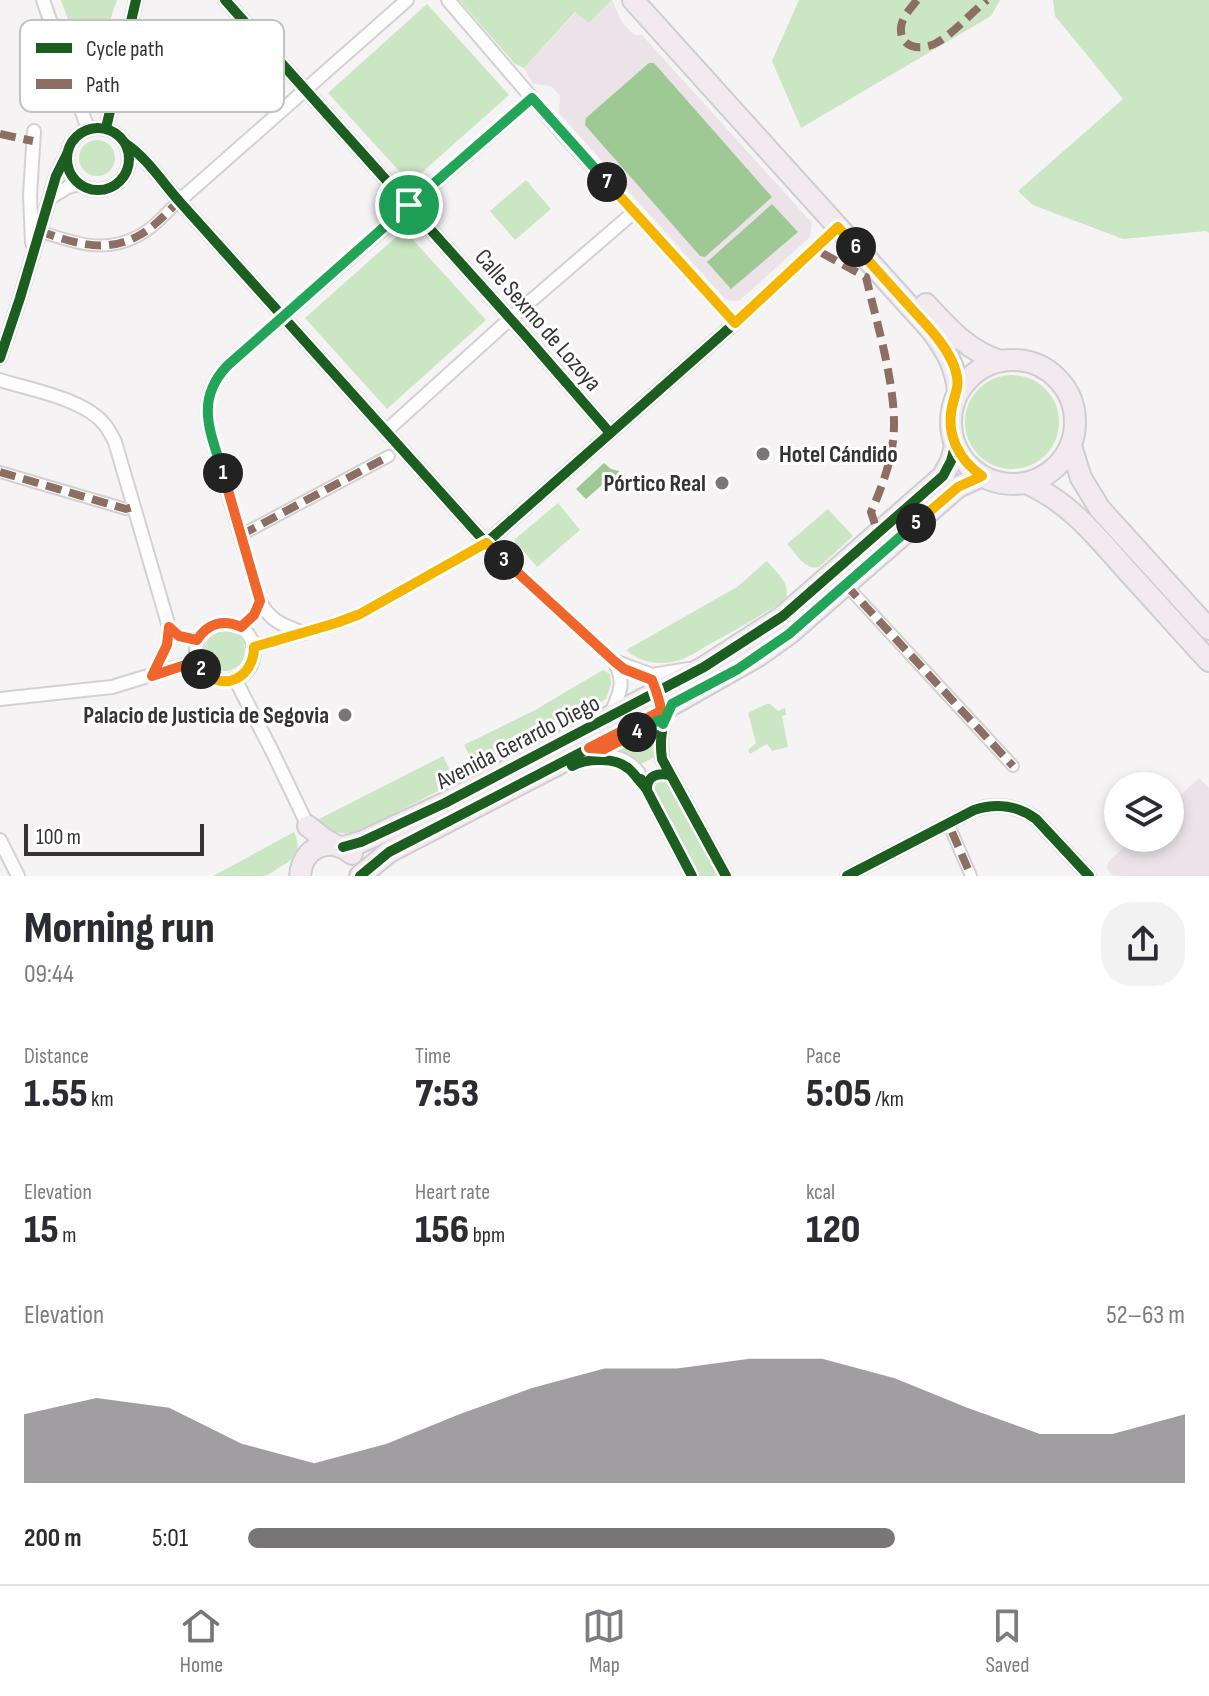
<!DOCTYPE html>
<html lang="en">
<head>
<meta charset="utf-8">
<style>
	:root { --surface:#fff; --page:#f2f2f3; --text:#2b2b33; --muted:#7c7c81; --line:#e1e1e2; --accent:#797678 }
	body { margin:0; font-family:"Sofia Sans Condensed",sans-serif; background:var(--page); color:var(--text); height:100vh; display:flex; flex-direction:column; font-size:30px; white-space:nowrap }
	* { box-sizing:border-box; margin:0 }
	p { font-size:26px; color:var(--muted) }
	.icon { flex:none; width:44px; height:44px; fill:none; stroke:currentColor; stroke-width:2; stroke-linecap:round; stroke-linejoin:round }
	.map { position:relative; height:876px; overflow:hidden }
	.sheet { display:flex; flex-direction:column; background:var(--surface); flex:1 }
	.sheet>* { flex:none }
	.controls { position:absolute; left:1104px; top:772px; display:grid; gap:16px }
	.controls a { display:grid; place-items:center; width:80px; height:80px; border-radius:50%; background:var(--surface); box-shadow:0 4px 12px #0003; font-size:40px }
	.scale { position:absolute; left:24px; bottom:20px; width:180px; box-sizing:border-box; padding-left:8px; border:4px solid #353334; border-top:0; font-size:22px; line-height:28px; white-space:nowrap; color:#353334; -webkit-text-stroke:6px #fff; paint-order:stroke }
	.pin { position:absolute; display:grid; place-items:center; width:68px; height:68px; color:#fff; margin:-34px; border:4px solid #fff; border-radius:50%; box-shadow:0 2px 8px #0007 }
	.km { position:absolute; width:40px; height:40px; margin:-20px; border-radius:50%; background:#222; color:#fff; font-size:22px; line-height:40px; text-align:center }
	.round { display:grid; place-items:center; flex:none; width:84px; height:84px; border-radius:32px; background:var(--page) }
	.head { display:flex; align-items:center; justify-content:space-between; height:136px; padding:0 24px }
	h1 { font-size:44px; font-weight:800; line-height:60px }
	.stats { display:grid; grid-template-columns:repeat(3,1fr); gap:12px; height:136px; padding:8px 24px }
	.stats div { display:grid; align-content:center }
	.stats b { font-size:40px; font-weight:800 }
	.stats small { font-size:22px; font-weight:400 }
	.stats p { font-size:22px }
	.chart { height:224px; padding:16px 24px }
	.chart p { display:flex; justify-content:space-between }
	.chart svg { width:100%; height:144px; margin-top:8px; fill:var(--accent); opacity:.7 }
	ul { padding:0 24px; list-style:none; font-size:26px }
	li { display:grid; grid-template-columns:128px 96px 1fr; align-items:center; height:60px }
	li i { height:20px; border-radius:10px; background:var(--accent) }
	.menu { display:flex; justify-content:space-around; align-items:center; height:112px; border-top:2px solid var(--line); background:var(--surface); font-size:22px; color:var(--muted) }
	.menu a { display:grid; justify-items:center; gap:4px }
	.menu .current { color:var(--accent) }
	.map>svg:first-child { display:block }
	.built { fill:#ebe3e8 }
	.green { fill:#cbe6c3 }
	.water { fill:#9fc994 }
	.lines { fill:none; stroke-linecap:round; stroke-linejoin:round }
	.pedestrian-casing { stroke:#d3d1d2; stroke-width:14 }
	.minor-casing { stroke:#d3d1d2; stroke-width:16 }
	.primary-casing { stroke:#cfcece; stroke-width:24 }
	.pedestrian { stroke:#fefdfe; stroke-width:10 }
	.minor { stroke:#fefdfe; stroke-width:12 }
	.primary { stroke:#f3eaf0; stroke-width:20 }
	.quiet { stroke:#8d6e63; stroke-width:8; stroke-dasharray:16 8; stroke-linecap:butt }
	.cycleway-casing { stroke:#fff; stroke-width:15 }
	.cycleway { stroke:#1b5e20; stroke-width:10 }
	.split-1-casing { stroke:#fff; stroke-width:16 }
	.split-2-casing { stroke:#fff; stroke-width:16 }
	.split-3-casing { stroke:#fff; stroke-width:16 }
	.split-4-casing { stroke:#fff; stroke-width:16 }
	.split-5-casing { stroke:#fff; stroke-width:16 }
	.split-6-casing { stroke:#fff; stroke-width:16 }
	.split-7-casing { stroke:#fff; stroke-width:16 }
	.split-8-casing { stroke:#fff; stroke-width:16 }
	.split-1 { stroke:#22a559; stroke-width:10 }
	.split-2 { stroke:#f0652b; stroke-width:10 }
	.split-3 { stroke:#f5b400; stroke-width:10 }
	.split-4 { stroke:#f0652b; stroke-width:10 }
	.split-5 { stroke:#22a559; stroke-width:10 }
	.split-6 { stroke:#f5b400; stroke-width:10 }
	.split-7 { stroke:#f5b400; stroke-width:10 }
	.split-8 { stroke:#22a559; stroke-width:10 }
	.poi-dot { fill:#797678; stroke:#fff; stroke-width:3 }
	.labels { text-anchor:middle; dominant-baseline:central; stroke-width:6; stroke-linejoin:round; paint-order:stroke }
	.street-label { font-size:24px; fill:#353334; stroke:#fff }
	.poi-label { font-size:24px; font-weight:bold; fill:#353334; stroke:#fff; text-anchor:end }
	.key { fill:#fff; stroke:#c2c2c2; stroke-width:2 }
	.key-label { font-size:22px; fill:#353334 }
</style>
</head>
<body>
<div class="map">
<svg width="1209" height="876" viewBox="0 0 1209 876">
	<rect width="100%" height="100%" fill="#f6f3f5"/>
	<!-- built -->
	<g class="built">
		<path d="M612,0l10,22 12,13h8l170,188 -2,14 -71,64 -13,-1 -167,-187 1,-17 -9,-10 -18,-2 -9,-16 52,-56 13,11z"/>
		<path d="M1199,778l10,10v88h-95l-7,-7 1,-7 26,-24h36v-33z"/>
	</g>
	<!-- green -->
	<g class="green">
		<path d="M61,0h56c-3,9 -7,18 -8,27 -2,17 -2,32 -10,47l-9,1 -4,-4z"/>
		<path d="M459,0h153l-23,23 -14,-11 -51,56 -9,-4z"/>
		<path d="M799,0h201l-9,16 -190,112 -29,-67z"/>
		<path d="M1053,0h156v233l-3,-2 -83,8 -90,-34 -15,-14 105,-92 -68,-83z"/>
		<path d="M427,4l82,91 -99,88 -82,-90z"/>
		<circle cx="97" cy="158" r="18"/>
		<path d="M526,180l25,29 -36,31 -25,-29z"/>
		<path d="M404,230l82,90 -99,89 -82,-91z"/>
		<circle cx="1012" cy="422" r="47"/>
		<path d="M558,503l22,27 -43,37 -23,-27z"/>
		<path d="M828,509l25,27 -34,31c-14,4 -23,-14 -32,-23z"/>
		<path d="M767,561c10,12 24,22 19,39 -26,15 -51,31 -78,45 -9,5 -18,12 -28,15 -18,6 -40,3 -54,-10l111,-63z"/>
		<circle cx="225" cy="651" r="20"/>
		<path d="M603,670l7,4 1,11 -5,14 -62,36 -67,35 -13,-25 71,-35z"/>
		<path d="M766,704h4l8,7 7,-3 1,7 -4,1 6,31 -16,4 -5,-7 -17,10 -2,-4 8,-7 -8,-30z"/>
		<path d="M657,723l-4,16 4,17 -18,9 -9,-8 -25,-6z"/>
		<path d="M443,756l13,26 -89,45 -18,7 -17,-2 -8,-4 -7,-8z"/>
		<path d="M662,781h6l3,5 45,87v3h-19l-44,-83 3,-10z"/>
		<path d="M294,832c8,16 2,27 -14,35 -5,3 -11,8 -16,9 -16,0 -35,0 -51,0z"/>
	</g>
	<!-- water -->
	<g class="water">
		<path d="M649,63h5l118,134 -67,60 -5,-1 -115,-131 1,-7z"/>
		<path d="M772,204l26,28 -67,57 -24,-27z"/>
		<path d="M604,463l7,6 8,2v8l-4,2 -6,-2 -23,20 -10,-10z"/>
	</g>
	<g class="lines">
		<!-- pedestrian casing -->
		<g class="pedestrian-casing">
			<g id="pedestrian">
				<path d="M39,231c33,11 64,23 97,6 17,-8 30,-24 43,-36"/>
				<path d="M0,472l126,37 7,-2"/>
				<path d="M241,535l148,-79"/>
				<path d="M846,585l167,181"/>
				<path d="M952,832l19,44"/>
			</g>
		</g>
		<!-- minor casing -->
		<g class="minor-casing">
			<g id="minor">
				<path d="M43,0l45,129"/>
				<path d="M225,0l299,334 86,99"/>
				<path d="M448,0l114,133 173,190"/>
				<path d="M71,79c16,16 30,18 44,-1"/>
				<circle cx="98" cy="159" r="31"/>
				<path d="M106,128l30,-128"/>
				<path d="M126,144c22,15 36,38 53,57l307,342 128,118c12,21 6,33 -4,54"/>
				<path d="M50,198l18,-11 11,-3"/>
				<path d="M179,201l228,-201"/>
				<path d="M32,243l-2,-48 4,-64"/>
				<path d="M0,358l20,-60 36,-122 11,-22"/>
				<path d="M0,380c31,10 85,19 105,45 4,5 7,11 10,17l54,185 -2,18 -15,31"/>
				<path d="M386,431l125,-113 123,-106"/>
				<circle cx="225" cy="652" r="29"/>
				<path d="M169,627l10,9 18,4"/>
				<path d="M241,627l13,-12 6,-14"/>
				<path d="M304,633c-19,-7 -35,-12 -44,-32l-50,-170c-5,-28 -3,-44 17,-65l305,-268"/>
				<path d="M254,647l82,-24 24,-9 126,-71 249,-220 103,-96"/>
				<path d="M614,661l38,14 37,-6"/>
				<path d="M235,679l38,74 35,73"/>
				<path d="M0,699l112,-12 85,-26"/>
				<path d="M669,709l-4,9 -4,18 1,23 64,117"/>
				<path d="M583,754c21,1 41,0 55,18l54,104"/>
				<path d="M0,840l18,36"/>
				<path d="M847,876l127,-66c22,-7 43,-5 62,9l53,57"/>
			</g>
		</g>
		<!-- primary casing -->
		<g class="primary-casing">
			<g id="primary">
				<path d="M633,0l298,330c15,20 25,37 27,62"/>
				<path d="M926,304c21,23 44,49 75,57"/>
				<circle cx="1013" cy="422" r="62"/>
				<path d="M1071,446l10,32 19,31 109,120"/>
				<path d="M1026,483c44,19 72,55 103,90 27,29 53,59 80,88"/>
				<path d="M308,826l16,13 11,6"/>
				<path d="M343,847l18,-5 84,-39 259,-136 79,-51 160,-140 8,-15 4,-15"/>
				<path d="M300,876c2,-29 30,-41 52,-22"/>
				<path d="M360,876l29,-24 272,-141 97,-55 31,-22 169,-147 24,-11"/>
			</g>
		</g>
		<!-- pedestrian -->
		<use href="#pedestrian" class="pedestrian"/>
		<!-- minor -->
		<use href="#minor" class="minor"/>
		<!-- primary -->
		<use href="#primary" class="primary"/>
		<!-- quiet -->
		<g class="quiet">
			<path d="M917,0c-6,8 -15,17 -16,27 -2,23 23,24 37,15 18,-11 33,-29 49,-42"/>
			<path d="M0,134l33,7"/>
			<path d="M39,231c33,11 64,23 97,6 17,-8 30,-24 43,-36"/>
			<path d="M822,253l44,24c11,48 33,117 27,164 -3,25 -12,48 -22,71l7,21"/>
			<path d="M0,472l126,37 7,-2"/>
			<path d="M241,535l148,-79"/>
			<path d="M846,585l167,181"/>
			<path d="M952,832l19,44"/>
		</g>
		<!-- cycleway casing -->
		<g class="cycleway-casing">
			<g id="cycleway">
				<path d="M225,0l299,334 86,99"/>
				<circle cx="98" cy="159" r="31"/>
				<path d="M106,128l30,-128"/>
				<path d="M126,144c22,15 36,38 53,57l307,342 128,118 10,8 28,11"/>
				<path d="M0,358l20,-60 36,-122 11,-22"/>
				<path d="M486,543l249,-220 103,-96"/>
				<path d="M672,704c-10,19 -13,34 -10,55l64,117"/>
				<path d="M572,766c15,-8 44,-9 57,3 7,6 11,14 18,20 0,-14 11,-16 23,-14"/>
				<path d="M641,779l51,97"/>
				<path d="M343,847l18,-5 84,-39 259,-136 79,-51 160,-140 8,-15 4,-15"/>
				<path d="M360,876l29,-24 272,-141 97,-55 31,-22 169,-147 24,-11"/>
				<path d="M847,876l127,-66c22,-7 43,-5 62,9l53,57"/>
			</g>
		</g>
		<!-- cycleway -->
		<use href="#cycleway" class="cycleway"/>
	</g>
	<g class="lines">
		<!-- split-1 casing -->
		<g class="split-1-casing">
			<path id="split-1" d="M223,473c-12,-40 -29,-72 4,-107l182,-161"/>
		</g>
		<!-- split-2 casing -->
		<g class="split-2-casing">
			<path id="split-2" d="M201,669l-4,-8 -45,15 15,-31 2,-18 10,9 18,4c11,-17 26,-21 44,-13l13,-12 6,-14 -37,-128"/>
		</g>
		<!-- split-3 casing -->
		<g class="split-3-casing">
			<path id="split-3" d="M201,669c21,25 53,9 53,-22l82,-24 24,-9 126,-71 18,17"/>
		</g>
		<!-- split-4 casing -->
		<g class="split-4-casing">
			<path id="split-4" d="M504,560l110,101 10,8 28,11c4,10 8,20 9,31l-72,37 15,1 33,-17"/>
		</g>
		<!-- split-5 casing -->
		<g class="split-5-casing">
			<path id="split-5" d="M637,732l20,-11 3,-1 3,4 9,-20 66,-35 51,-35 127,-111"/>
		</g>
		<!-- split-6 casing -->
		<g class="split-6-casing">
			<path id="split-6" d="M856,247c18,20 36,40 54,60 16,18 35,36 44,59 7,19 2,24 -2,41 -6,28 7,53 30,69l-24,11 -42,36"/>
		</g>
		<!-- split-7 casing -->
		<g class="split-7-casing">
			<path id="split-7" d="M607,182l128,141 103,-96 18,20"/>
		</g>
		<!-- split-8 casing -->
		<g class="split-8-casing">
			<path id="split-8" d="M409,205l123,-107 75,84"/>
		</g>
		<!-- split-1 -->
		<use href="#split-1" class="split-1"/>
		<!-- split-2 -->
		<use href="#split-2" class="split-2"/>
		<!-- split-3 -->
		<use href="#split-3" class="split-3"/>
		<!-- split-4 -->
		<use href="#split-4" class="split-4"/>
		<!-- split-5 -->
		<use href="#split-5" class="split-5"/>
		<!-- split-6 -->
		<use href="#split-6" class="split-6"/>
		<!-- split-7 -->
		<use href="#split-7" class="split-7"/>
		<!-- split-8 -->
		<use href="#split-8" class="split-8"/>
	</g>
	<!-- markers -->
	<g class="poi-dot">
		<circle cx="763" cy="454" r="8"/>
		<circle cx="722" cy="483" r="8"/>
		<circle cx="345" cy="715" r="8"/>
	</g>
	<g class="labels">
		<!-- street labels -->
		<g class="street-label">
			<text transform="translate(538 320) rotate(49)">Calle Sexmo de Lozoya</text>
			<text transform="translate(518 742) rotate(-27)">Avenida Gerardo Diego</text>
		</g>
		<!-- poi labels -->
		<g class="poi-label">
			<text x="779" y="454" text-anchor="start">Hotel Cándido</text>
			<text x="706" y="483">Pórtico Real</text>
			<text x="329" y="715">Palacio de Justicia de Segovia</text>
		</g>
	</g>
	<!-- legend -->
	<rect x="20" y="20" width="264" height="92" rx="12" class="key"/>
	<rect x="36" y="43" width="36" height="10" fill="#1b5e20"/>
	<rect x="36" y="79" width="36" height="10" fill="#8d6e63"/>
	<g class="key-label">
		<text x="86" y="56">Cycle path</text>
		<text x="86" y="92">Path</text>
	</g>
</svg>
<div class="controls">
<a><svg class="icon" aria-label="layers" viewBox="0 0 24 24"><path d="M12 4l9 5-9 5-9-5zM3 14l9 5 9-5"/></svg></a>
</div>
<div class="scale">100 m</div>
<div class="pin" style="left:409px;top:205px;background:#1e9e55"><svg class="icon" aria-label="arrive" viewBox="0 0 24 24"><path d="M6 21V4h12l-3 4 3 4H6"/></svg></div>
<b class="km" style="left:223px;top:473px">1</b>
<b class="km" style="left:201px;top:669px">2</b>
<b class="km" style="left:504px;top:560px">3</b>
<b class="km" style="left:637px;top:732px">4</b>
<b class="km" style="left:916px;top:523px">5</b>
<b class="km" style="left:856px;top:247px">6</b>
<b class="km" style="left:607px;top:182px">7</b>
</div>
<section class="sheet">
<div class="head"><div><h1>Morning run</h1><p>09:44</p></div><a class="round"><svg class="icon" aria-label="share" viewBox="0 0 24 24"><path d="M12 15V3M7 8l5-5 5 5M5 13v7h14v-7"/></svg></a></div>
<div class="stats">
<div><p>Distance</p><b>1.55<small> km</small></b></div>
<div><p>Time</p><b>7:53</b></div>
<div><p>Pace</p><b>5:05<small> /km</small></b></div>
</div>
<div class="stats">
<div><p>Elevation</p><b>15<small> m</small></b></div>
<div><p>Heart rate</p><b>156<small> bpm</small></b></div>
<div><p>kcal</p><b>120</b></div>
</div>
<div class="chart"><p><span>Elevation</span>52–63 m</p>
<svg viewBox="0 0 160 44" preserveAspectRatio="none"><path d="M0 44V23L10 18L20 21L30 32L40 38L50 32L60 23L70 15L80 9L90 9L100 6L110 6L120 12L130 21L140 29L150 29L160 23V44z"/></svg>
</div>
<ul>
<li><b>200 m</b>5:01<i style="width:69%"></i></li>
</ul>
</section>
<nav class="menu">
<a class="current"><svg class="icon" aria-label="home" viewBox="0 0 24 24"><path d="M3 11l9-7 9 7M6 9v11h12V9"/></svg>Home</a>
<a><svg class="icon" aria-label="map" viewBox="0 0 24 24"><path d="M3 6l6-2 6 2 6-2v14l-6 2-6-2-6 2zM9 4v14M15 6v14"/></svg>Map</a>
<a><svg class="icon" aria-label="saved" viewBox="0 0 24 24"><path d="M7 4h10v16l-5-4-5 4z"/></svg>Saved</a>
</nav>
</body>
</html>
